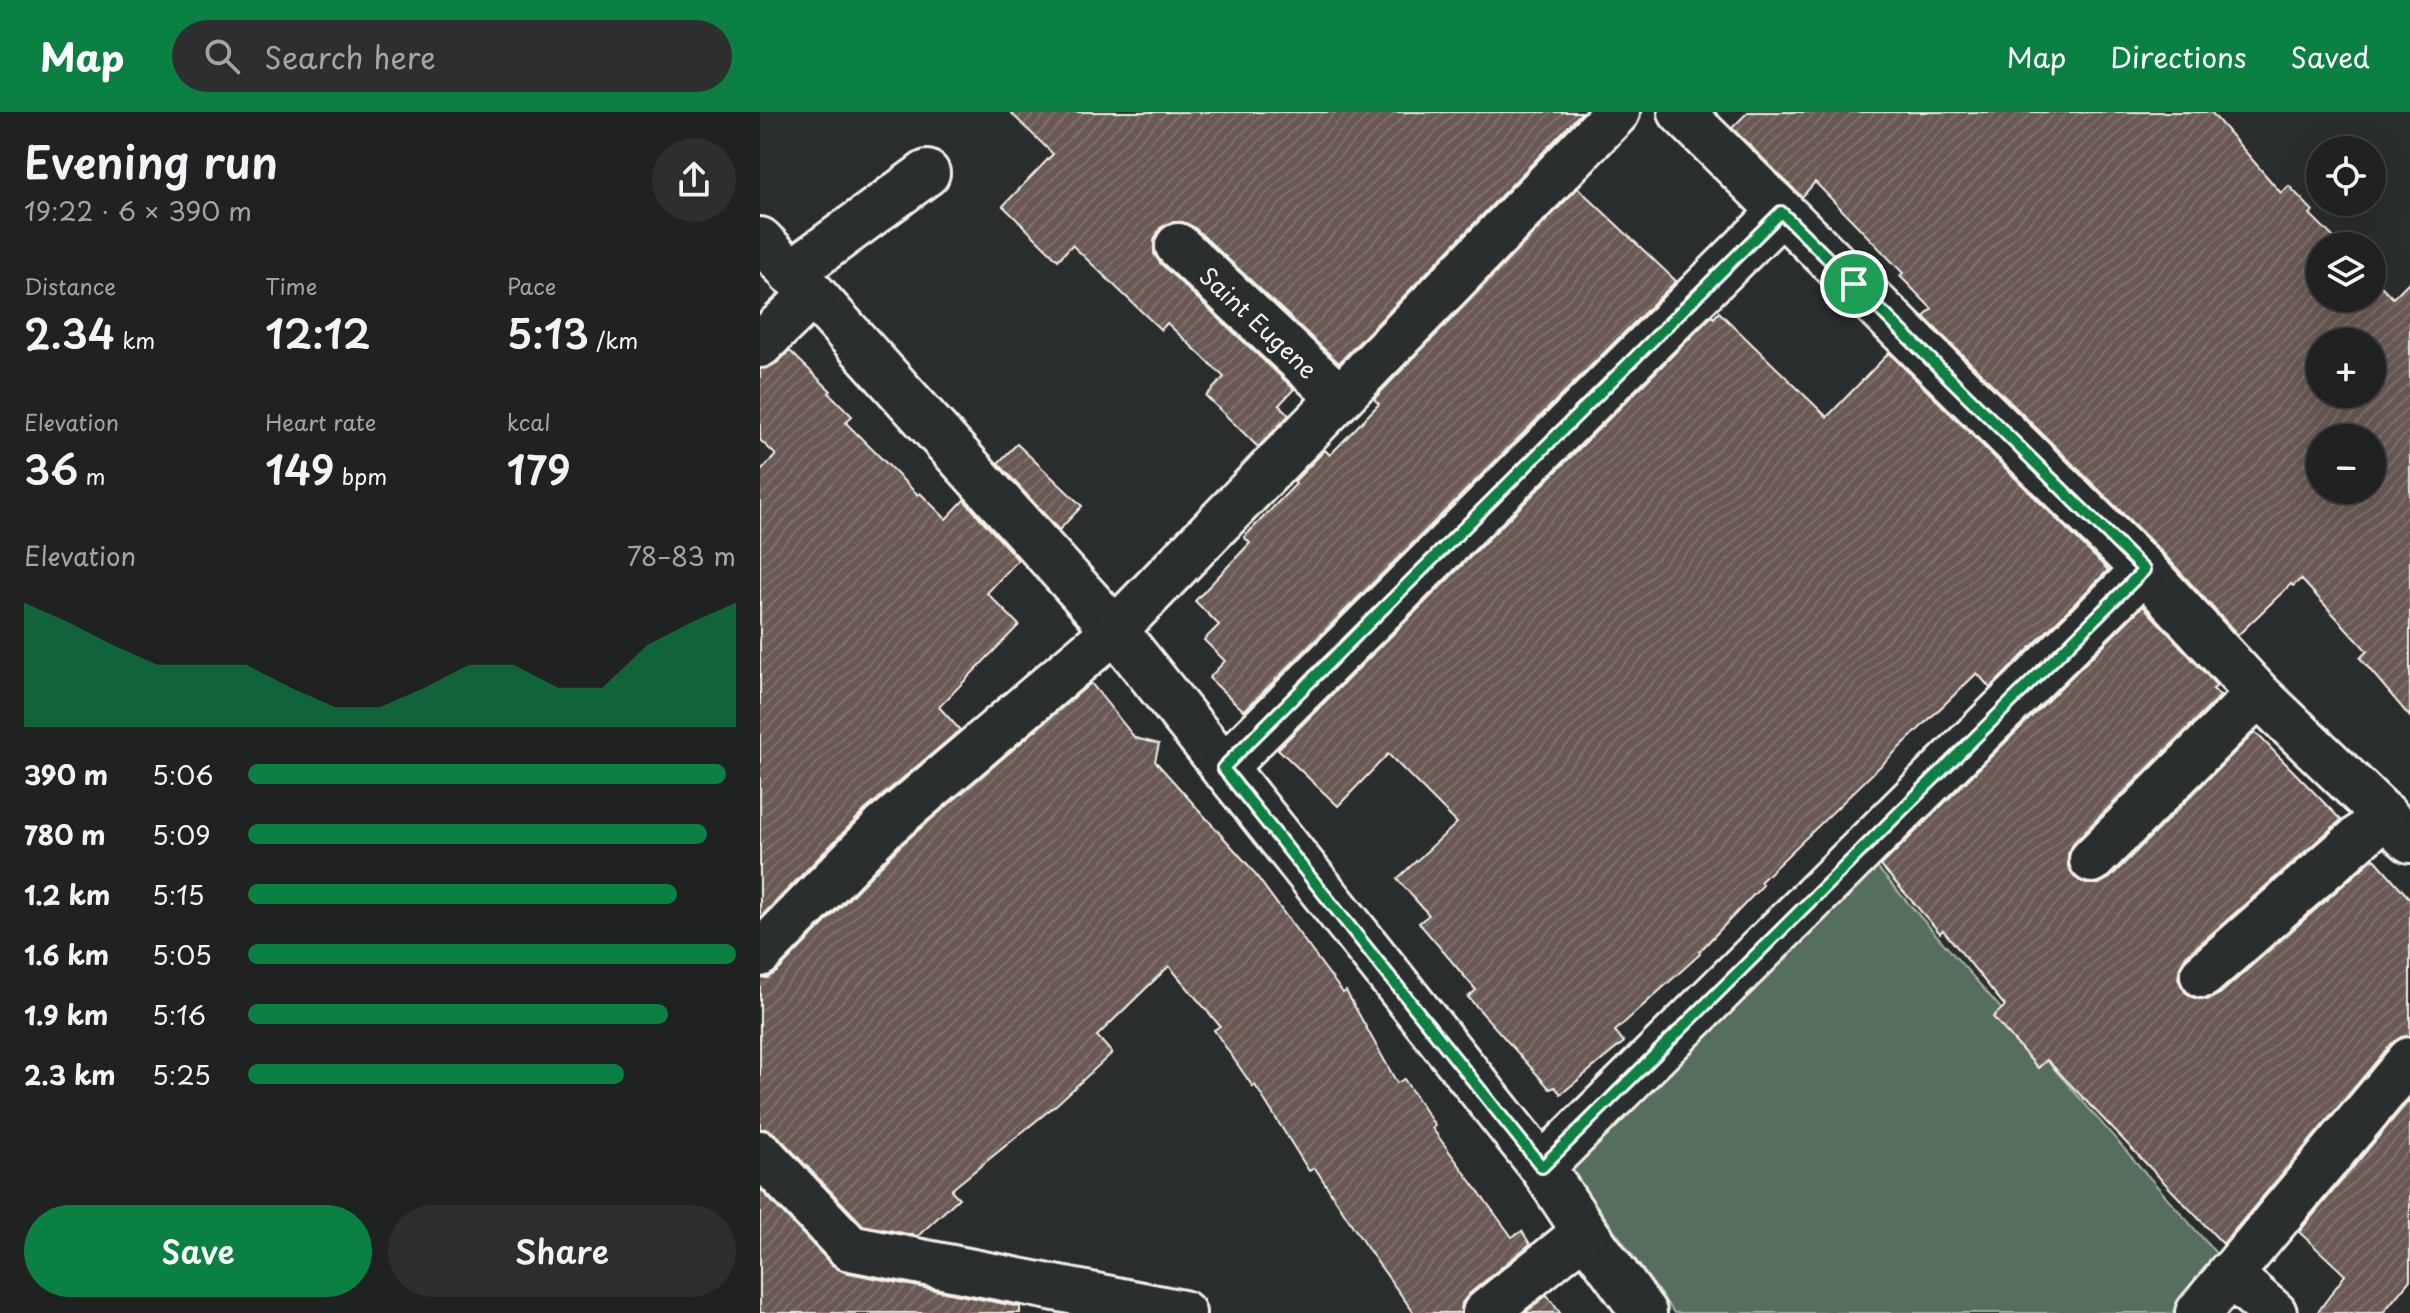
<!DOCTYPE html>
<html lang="en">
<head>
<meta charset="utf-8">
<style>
	:root { --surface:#202222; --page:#2d2f2f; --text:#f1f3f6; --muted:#a2a4a5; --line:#3d3f40; --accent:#0b8043 }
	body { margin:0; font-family:"Playpen Sans",sans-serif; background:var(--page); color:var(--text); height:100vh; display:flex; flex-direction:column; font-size:30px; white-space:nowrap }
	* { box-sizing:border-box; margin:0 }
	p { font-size:26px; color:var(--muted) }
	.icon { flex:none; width:44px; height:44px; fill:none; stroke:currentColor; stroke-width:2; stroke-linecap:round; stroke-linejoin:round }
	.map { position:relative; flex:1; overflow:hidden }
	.panel { display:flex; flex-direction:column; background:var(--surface); width:760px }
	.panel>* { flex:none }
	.buttons { position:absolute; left:1546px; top:24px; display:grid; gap:16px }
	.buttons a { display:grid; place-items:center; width:80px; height:80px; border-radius:50%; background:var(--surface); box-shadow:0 8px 32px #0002,0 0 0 2px var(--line); font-size:40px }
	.pin { position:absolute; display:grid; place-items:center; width:68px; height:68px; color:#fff; margin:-34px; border:4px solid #fff; border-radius:50%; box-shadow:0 2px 8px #0007 }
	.round { display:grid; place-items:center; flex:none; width:84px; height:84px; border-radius:42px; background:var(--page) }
	.overview { display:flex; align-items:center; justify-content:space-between; height:136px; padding:0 24px }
	h1 { font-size:44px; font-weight:600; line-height:60px }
	.metrics { display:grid; grid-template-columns:repeat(3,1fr); gap:12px; height:136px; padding:8px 24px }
	.metrics div { display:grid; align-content:center }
	.metrics b { font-size:40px; font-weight:600 }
	.metrics small { font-size:22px; font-weight:400 }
	.metrics p { font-size:22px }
	.chart { height:224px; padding:16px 24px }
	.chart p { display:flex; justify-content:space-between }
	.chart svg { width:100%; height:144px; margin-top:8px; fill:var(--accent); opacity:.7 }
	.primary-button { display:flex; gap:16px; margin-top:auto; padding:16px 24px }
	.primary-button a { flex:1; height:92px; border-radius:48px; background:var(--accent); color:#fff; font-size:32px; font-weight:600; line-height:92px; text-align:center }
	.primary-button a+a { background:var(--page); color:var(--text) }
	ul { padding:0 24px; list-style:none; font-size:26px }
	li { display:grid; grid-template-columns:128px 96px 1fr; align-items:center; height:60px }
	li i { height:20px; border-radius:10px; background:var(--accent) }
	header { display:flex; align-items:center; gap:48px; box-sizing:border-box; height:112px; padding:0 40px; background:var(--accent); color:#fff }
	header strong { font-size:38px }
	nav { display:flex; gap:44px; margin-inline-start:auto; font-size:28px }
	.search { width:560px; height:72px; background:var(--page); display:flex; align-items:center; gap:20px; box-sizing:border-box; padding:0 28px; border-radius:44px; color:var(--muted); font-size:30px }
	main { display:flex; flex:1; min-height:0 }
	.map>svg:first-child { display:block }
	.park { fill:#546e5d; stroke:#a4b0a2; stroke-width:2 }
	.building { fill:url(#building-hatch); stroke:#f4f1e8; stroke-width:2; fill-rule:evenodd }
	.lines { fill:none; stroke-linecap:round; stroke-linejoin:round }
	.minor-casing { stroke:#f4f1e8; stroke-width:50 }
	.minor { stroke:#2a2d2e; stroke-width:44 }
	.route-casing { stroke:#fff; stroke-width:16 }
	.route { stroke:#0b8043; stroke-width:10 }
	.labels { text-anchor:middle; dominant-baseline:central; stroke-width:7; stroke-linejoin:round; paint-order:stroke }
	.street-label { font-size:24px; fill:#f4f1e8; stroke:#2a2d2e }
</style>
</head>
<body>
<header>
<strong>Map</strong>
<div class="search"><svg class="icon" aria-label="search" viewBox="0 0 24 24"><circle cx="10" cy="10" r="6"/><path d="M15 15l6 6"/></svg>Search here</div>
<nav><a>Map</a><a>Directions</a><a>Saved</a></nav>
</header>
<main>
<section class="panel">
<div class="overview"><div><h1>Evening run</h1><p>19:22 · 6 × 390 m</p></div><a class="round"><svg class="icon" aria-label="share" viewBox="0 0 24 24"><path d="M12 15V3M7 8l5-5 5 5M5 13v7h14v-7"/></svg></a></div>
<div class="metrics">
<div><p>Distance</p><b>2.34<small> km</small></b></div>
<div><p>Time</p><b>12:12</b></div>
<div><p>Pace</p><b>5:13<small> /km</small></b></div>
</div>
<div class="metrics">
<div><p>Elevation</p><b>36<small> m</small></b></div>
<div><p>Heart rate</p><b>149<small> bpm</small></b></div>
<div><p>kcal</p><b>179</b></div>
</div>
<div class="chart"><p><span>Elevation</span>78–83 m</p>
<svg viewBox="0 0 160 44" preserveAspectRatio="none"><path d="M0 44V6L10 12L20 19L30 25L40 25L50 25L60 32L70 38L80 38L90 32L100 25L110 25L120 32L130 32L140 19L150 12L160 6V44z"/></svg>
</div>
<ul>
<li><b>390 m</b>5:06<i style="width:98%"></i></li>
<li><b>780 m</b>5:09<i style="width:94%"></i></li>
<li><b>1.2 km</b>5:15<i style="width:88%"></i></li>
<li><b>1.6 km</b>5:05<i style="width:100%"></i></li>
<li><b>1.9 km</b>5:16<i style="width:86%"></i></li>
<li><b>2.3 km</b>5:25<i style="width:77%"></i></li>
</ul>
<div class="primary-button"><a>Save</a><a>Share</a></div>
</section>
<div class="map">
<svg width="1650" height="1201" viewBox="0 0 1650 1201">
	<defs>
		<pattern id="building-hatch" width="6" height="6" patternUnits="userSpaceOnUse" patternTransform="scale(2)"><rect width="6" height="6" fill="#695852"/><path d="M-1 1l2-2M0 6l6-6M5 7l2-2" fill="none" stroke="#7f706b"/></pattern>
	</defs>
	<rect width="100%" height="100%" fill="#2a2d2e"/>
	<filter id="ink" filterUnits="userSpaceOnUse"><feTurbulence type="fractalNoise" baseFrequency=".0125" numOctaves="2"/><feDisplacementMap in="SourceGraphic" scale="16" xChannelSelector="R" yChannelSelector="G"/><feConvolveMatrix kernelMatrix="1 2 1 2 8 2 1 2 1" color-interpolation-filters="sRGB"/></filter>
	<g filter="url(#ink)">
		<!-- park -->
		<path class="park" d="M1114,752l362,412 -29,37h-533l-107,-149z"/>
		<!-- building -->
		<g class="building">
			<path d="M250,0h572l-243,251 -144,-135 -12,-6h-11l-12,6 -6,13v13l7,10 133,125 -15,16 10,10 -31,32 -52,-51 18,-19 -57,-54 -6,7 -89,-85 -14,15 -55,-54 50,-52z"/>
			<path d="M988,0h463l70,81 8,-7 24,25 -3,3 32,32h-22v52h52v-21l21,21 17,-17v436l-50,-59 7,-7 -66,-72 -8,7 -2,-2 -53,51 -76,-83 -238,-235 8,-8 -32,-33 3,-3 -88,-91 -13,15 -70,-69zM1560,230h52v52h-52zM1560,326h52v52h-52z"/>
			<path d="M818,76l98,93 -432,430 -35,-33 16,-17 -21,-21 15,-15 -24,-24 55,-58 -6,-6 52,-53 -2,-2 31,-32 5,5 49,-51 -5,-5z"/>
			<path d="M959,200l108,105 62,-64 219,217 -118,118 -13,-15 -217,209 3,3 -64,67 1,2 -85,77 9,11 -63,52 -6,-7 -5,2 -82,-92 8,-7 -57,-67 10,-8 -32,-36 60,-56 -69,-69 -50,52 -60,-57 434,-433 2,2z"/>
			<path d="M30,239l41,40 -2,2 23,23 -6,7 72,72 2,-2 26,26 18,-19 54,60 -31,33 32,32 -80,82 21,23 -95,80 -105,108v-446l16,-17 -16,-15v-71l17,-6z"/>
			<path d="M257,332l65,62 -23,24 -61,-67z"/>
			<path d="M1383,494l74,80 -4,3 7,7 -146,146 -6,12v12l6,11 12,7h13l11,-6 145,-146 86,88 -155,136 -6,10 -2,13 7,13 9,6 13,2 13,-6 154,-136 36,41v137l-9,1 -10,7 -168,200 -176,-184 -9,8 -45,-51 12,-11 -62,-76 -3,3 -59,-67z"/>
			<path d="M331,571l44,55 24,6 -4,17 94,105 94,127 3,-2 51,92 7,-4 31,47 -3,2 80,109 10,-6 8,13 -61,50 -7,9 -1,10h-47l-49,-68 -50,-77 -6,3 -54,-86 -2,2 -39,-57 6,-4 -51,-60 -72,70 15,17 -55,51 -106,86 8,8 -41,38 -55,-11 -85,-89 -10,-7h-8v-151h7l11,-7 122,-125z"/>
			<path d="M1650,987v181l-27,33h-66l28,-38 -46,-43z"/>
			<path d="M0,1077l72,76 12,7 176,35v6h-260z"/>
			<path d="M787,1183l13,18h-35z"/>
		</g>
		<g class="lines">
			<!-- minor casing -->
			<g class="minor-casing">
				<g id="minor">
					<path d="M921,0l463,458 114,124 152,146"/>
					<path d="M0,128l53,54 302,336 427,537 43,65 59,81"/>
					<path d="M418,134l161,151"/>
					<path d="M31,161l136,-100"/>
					<path d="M0,233l53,-51"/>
					<path d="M463,656l558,-556"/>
					<path d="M1332,748l166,-166"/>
					<path d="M0,842l123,-126 232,-198 502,-518"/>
					<path d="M1443,863l182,-160"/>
					<path d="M0,1041l90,95 333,65"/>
					<path d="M782,1055l602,-597"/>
					<path d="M1469,1162l45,39"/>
					<path d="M725,1201l100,-81"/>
					<path d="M1438,1201l212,-253"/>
				</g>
			</g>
			<!-- minor -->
			<use href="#minor" class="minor"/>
		</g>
	</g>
	<g class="lines" filter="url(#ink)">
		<!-- route casing -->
		<g class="route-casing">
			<path id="route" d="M1021,100l363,358 -602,597 -319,-399z"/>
		</g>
		<!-- route -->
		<use href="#route" class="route"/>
	</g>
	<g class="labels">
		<!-- street labels -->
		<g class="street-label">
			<text transform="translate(499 210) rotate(43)">Saint Eugene</text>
		</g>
	</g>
</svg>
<div class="buttons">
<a><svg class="icon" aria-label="locate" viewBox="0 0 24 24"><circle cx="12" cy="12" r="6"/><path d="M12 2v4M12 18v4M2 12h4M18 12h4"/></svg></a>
<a><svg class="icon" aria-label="layers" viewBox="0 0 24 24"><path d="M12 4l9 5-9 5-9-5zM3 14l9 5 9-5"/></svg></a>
<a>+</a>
<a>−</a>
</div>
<div class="pin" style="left:1094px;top:172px;background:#1e9e55"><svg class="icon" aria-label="arrive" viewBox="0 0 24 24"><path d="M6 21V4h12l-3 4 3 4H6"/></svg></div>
</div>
</main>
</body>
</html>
